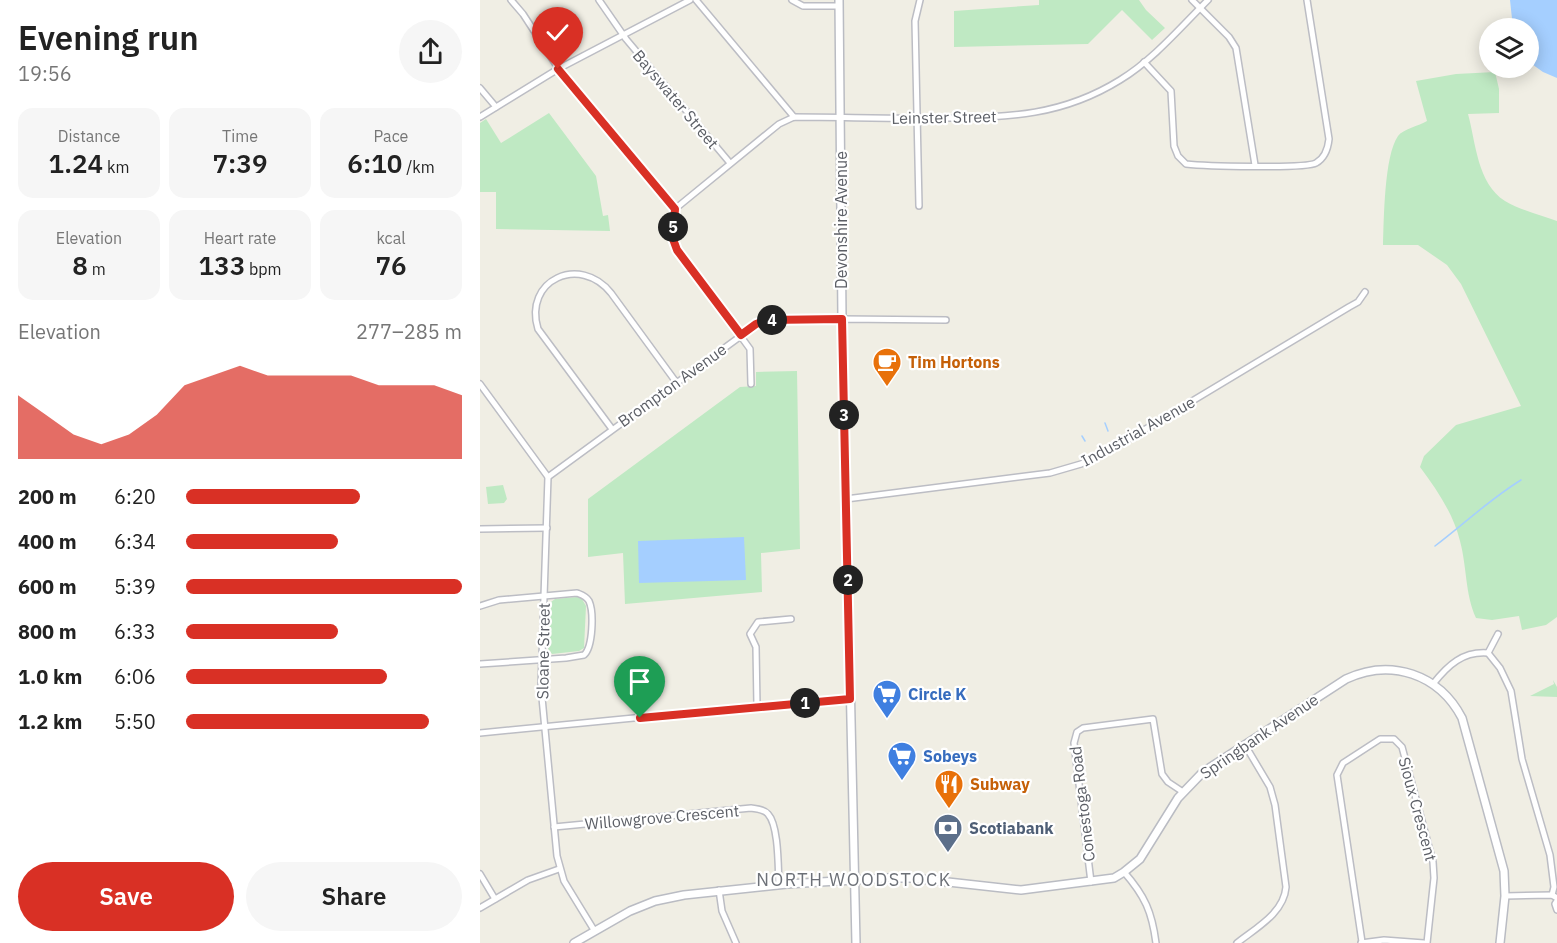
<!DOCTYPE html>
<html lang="en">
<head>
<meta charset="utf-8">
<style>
	:root { --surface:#fff; --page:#f6f6f6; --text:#222; --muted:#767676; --accent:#d93025 }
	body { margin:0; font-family:"IBM Plex Sans",sans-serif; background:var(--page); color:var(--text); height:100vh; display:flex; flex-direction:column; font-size:22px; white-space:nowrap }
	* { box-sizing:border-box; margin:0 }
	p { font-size:20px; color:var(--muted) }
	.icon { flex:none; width:33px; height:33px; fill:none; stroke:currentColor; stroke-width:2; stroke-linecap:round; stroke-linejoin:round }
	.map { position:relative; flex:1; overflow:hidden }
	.panel { display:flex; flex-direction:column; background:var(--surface); width:480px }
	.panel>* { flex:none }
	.controls { position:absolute; left:999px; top:18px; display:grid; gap:12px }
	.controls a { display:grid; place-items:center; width:60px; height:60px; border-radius:50%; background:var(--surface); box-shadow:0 3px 15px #0003; font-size:30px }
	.pin { position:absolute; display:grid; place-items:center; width:51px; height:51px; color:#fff; margin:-62px -26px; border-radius:50% 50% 50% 0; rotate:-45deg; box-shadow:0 0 6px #0007 }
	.pin .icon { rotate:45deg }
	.km { position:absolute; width:30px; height:30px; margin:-15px; border-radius:50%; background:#222; color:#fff; font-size:16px; line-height:30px; text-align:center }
	.round { display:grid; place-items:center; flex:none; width:63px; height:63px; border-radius:32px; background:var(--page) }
	.overview { display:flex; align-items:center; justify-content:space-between; height:102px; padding:0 18px }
	h1 { font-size:33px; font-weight:600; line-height:45px }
	.stats { display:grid; grid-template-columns:repeat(3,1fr); gap:9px; height:102px; padding:6px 18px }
	.stats div { display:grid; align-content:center; border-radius:15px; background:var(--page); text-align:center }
	.stats b { font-size:26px; font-weight:600 }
	.stats small { font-size:16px; font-weight:400 }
	.stats p { font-size:16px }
	.chart { height:168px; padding:12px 18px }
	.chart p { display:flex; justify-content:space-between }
	.chart svg { width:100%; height:108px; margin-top:6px; fill:var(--accent); opacity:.7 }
	.primary-button { display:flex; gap:12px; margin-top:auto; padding:12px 18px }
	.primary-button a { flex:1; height:69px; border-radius:36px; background:var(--accent); color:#fff; font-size:24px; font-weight:600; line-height:69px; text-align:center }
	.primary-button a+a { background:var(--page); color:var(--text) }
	ul { padding:0 18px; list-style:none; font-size:20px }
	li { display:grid; grid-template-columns:96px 72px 1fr; align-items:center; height:45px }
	li i { height:15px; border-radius:8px; background:var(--accent) }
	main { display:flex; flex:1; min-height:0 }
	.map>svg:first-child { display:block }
	.green { fill:#bfe9c3 }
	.water { fill:#a5cfff }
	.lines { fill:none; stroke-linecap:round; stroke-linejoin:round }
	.stream { stroke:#a5cfff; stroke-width:1.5 }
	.street-casing { stroke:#bcbdc4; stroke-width:8 }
	.secondary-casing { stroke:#babcc3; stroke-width:10 }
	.street { stroke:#fff; stroke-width:5 }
	.secondary { stroke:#fff; stroke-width:7 }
	.route-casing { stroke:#fff; stroke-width:12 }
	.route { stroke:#d93025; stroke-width:8 }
	.labels { text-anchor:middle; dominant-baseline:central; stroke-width:4.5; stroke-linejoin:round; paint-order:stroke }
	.street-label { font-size:16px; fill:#5c5f66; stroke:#fff }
	.food-label { font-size:16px; font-weight:bold; fill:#c56008; stroke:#fff; text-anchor:start }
	.shop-label { font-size:16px; font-weight:bold; fill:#366cbe; stroke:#fff; text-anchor:start }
	.service-label { font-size:16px; font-weight:bold; fill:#4e5e75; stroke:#fff; text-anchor:start }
	.neighbourhood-label { font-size:18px; letter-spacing:1.5px; fill:#6d7178; stroke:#fff }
</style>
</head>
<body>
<main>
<section class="panel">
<div class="overview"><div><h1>Evening run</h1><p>19:56</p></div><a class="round"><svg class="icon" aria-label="share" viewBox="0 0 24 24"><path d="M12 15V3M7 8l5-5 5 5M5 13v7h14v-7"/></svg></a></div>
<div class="stats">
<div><p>Distance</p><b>1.24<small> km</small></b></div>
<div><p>Time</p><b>7:39</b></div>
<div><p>Pace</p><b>6:10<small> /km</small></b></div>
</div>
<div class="stats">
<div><p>Elevation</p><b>8<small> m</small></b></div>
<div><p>Heart rate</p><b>133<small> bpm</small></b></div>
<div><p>kcal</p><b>76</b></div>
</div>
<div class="chart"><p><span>Elevation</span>277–285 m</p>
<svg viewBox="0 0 160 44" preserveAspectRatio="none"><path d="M0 44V18L10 26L20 34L30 38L40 34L50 26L60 14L70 10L80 6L90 10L100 10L110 10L120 10L130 14L140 14L150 14L160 18V44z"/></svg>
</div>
<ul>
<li><b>200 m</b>6:20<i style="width:63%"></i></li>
<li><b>400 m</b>6:34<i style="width:55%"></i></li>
<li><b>600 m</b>5:39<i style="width:100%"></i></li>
<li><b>800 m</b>6:33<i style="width:55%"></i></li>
<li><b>1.0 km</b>6:06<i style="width:73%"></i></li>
<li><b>1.2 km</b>5:50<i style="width:88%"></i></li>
</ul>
<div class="primary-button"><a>Save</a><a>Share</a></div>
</section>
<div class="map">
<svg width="1077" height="943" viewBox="0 0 1077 943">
	<rect width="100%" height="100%" fill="#f0eee4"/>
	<!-- green -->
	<g class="green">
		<path d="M559,0h100l7,10 19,18 -13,12 -30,-30 -34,34 -134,3v-36l85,-6z"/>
		<path d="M1015,72l4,17v24l-31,1c8,29 9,69 37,87 15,9 35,14 52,20v396l-11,8 -24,5 -3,-14 -27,4 -16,-2c-11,-24 -9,-51 -16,-77 -7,-28 -23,-51 -40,-74l4,-11 32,-31 65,-19 -60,-122 -14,-19 -29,-20h-35c1,-25 1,-89 15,-109 5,-7 21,-10 29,-15l-11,-40 40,-7z"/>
		<path d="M69,113l47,63 7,40 5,-1 2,16 -114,-2v-37h-16v-69l6,-4 15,24z"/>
		<path d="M317,371l3,178 -39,4 1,39 -137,12 -2,-51 -35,4v-58l152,-112 16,-1v-14z"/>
		<path d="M23,485l4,14 -3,4 -16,1 -2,-17z"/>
		<path d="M97,597l5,2 4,7 -2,42 -5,3 -27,3 -4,-5 3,-47 4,-3z"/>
		<path d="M1073,680l4,7v10l-27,-1 24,-12z"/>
	</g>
	<!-- water -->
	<g class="water">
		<path d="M1030,0h47v78l-14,-6 -14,-10 -1,-34h-15z"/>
		<path d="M264,537l2,43 -107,3 -1,-42z"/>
	</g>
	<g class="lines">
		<!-- stream -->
		<g class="stream">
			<path d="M625,423l3,8"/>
			<path d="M602,436l3,5"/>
			<path d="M955,546c29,-22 55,-47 86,-66"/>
		</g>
		<!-- street casing -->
		<g class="street-casing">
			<g id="street">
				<path d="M31,0l12,14 39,60 113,135"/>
				<path d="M119,0l27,39 104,124"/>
				<path d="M216,0l98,117"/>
				<path d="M312,0l11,6h36"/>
				<path d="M712,0l37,37 7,11 19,117"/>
				<path d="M664,62l27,29 3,55 4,10 8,8c17,2 119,5 130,-1 9,-5 12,-15 13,-24l-22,-139"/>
				<path d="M0,88l16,19"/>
				<path d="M0,117l78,-48 132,-69"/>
				<path d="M439,206l-4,-185 5,-21"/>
				<path d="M195,209l104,-85 15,-7c50,0 100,2 150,1 66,-1 118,-2 176,-38 33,-20 60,-52 88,-80"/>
				<path d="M195,209l-2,17 2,20 75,103 1,35"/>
				<path d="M0,384l68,93 -7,210 16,169 7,25 30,49"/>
				<path d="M132,429l-74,-100c-15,-49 42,-75 73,-36l65,89"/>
				<path d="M68,477l212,-155 82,-3 104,1"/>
				<path d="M366,499l204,-26 31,-9 38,-19 230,-138 9,-5 7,-10"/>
				<path d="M0,529l67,-1"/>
				<path d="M0,606l19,-6 78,-7c5,2 9,3 12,8 5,11 4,46 -5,54l-18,3 -86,6"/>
				<path d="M1008,653l12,15 11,23 11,68 28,96 4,32 -2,8"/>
				<path d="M953,684c15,-19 30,-33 55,-31l10,-19"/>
				<path d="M277,706l-1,-59 -6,-13 8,-12 33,-3"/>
				<path d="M0,733l277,-27 93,-7"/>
				<path d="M74,827l197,-19c6,1 13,1 17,6 11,12 10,54 11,71"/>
				<path d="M644,872c21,24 28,40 32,71"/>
				<path d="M0,874l15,25"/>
				<path d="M611,882l-17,-139 3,-11 6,-4 70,-9 9,55 6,8 15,10"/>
				<path d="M239,890l3,21 14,32"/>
				<path d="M1025,896l47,-1 5,3"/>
				<path d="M1077,901l-2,3 2,6"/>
				<path d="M0,908l48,-28 31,-11"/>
				<path d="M882,942l-25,-167 6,-12 37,-24h14l8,8 31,115 1,16 -7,65"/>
				<path d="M757,943c19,-15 47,-30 49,-56l-11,-82 -5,-18 -25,-42"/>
				<path d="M881,943l23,-3 40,3"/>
			</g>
		</g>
		<!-- secondary casing -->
		<g class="secondary-casing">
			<g id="secondary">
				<path d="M359,0l3,319 14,624"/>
				<path d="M94,943l56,-32 25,-10 29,-6 103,-11 101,-6h24l109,12 93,-12 10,-6 16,-13 38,-61 25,-26 143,-93c45,-21 93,-5 116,39l42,153 1,25 -5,47"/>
			</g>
		</g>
		<!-- street -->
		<use href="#street" class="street"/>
		<!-- secondary -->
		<use href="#secondary" class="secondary"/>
	</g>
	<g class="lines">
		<!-- route casing -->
		<g class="route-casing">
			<path id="route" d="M78,69l117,140 -2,30 4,11 64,85 15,-11 12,-4 74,-1 8,380 -210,19"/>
		</g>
		<!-- route -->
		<use href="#route" class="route"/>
	</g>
	<!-- icons -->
	<defs>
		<g id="cafe-pin" transform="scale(1.5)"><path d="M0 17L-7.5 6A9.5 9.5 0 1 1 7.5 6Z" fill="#e8710a" stroke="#fff"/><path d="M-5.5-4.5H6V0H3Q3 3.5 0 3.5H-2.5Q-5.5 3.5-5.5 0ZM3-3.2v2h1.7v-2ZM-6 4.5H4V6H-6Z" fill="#fff"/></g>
		<g id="supermarket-pin" transform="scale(1.5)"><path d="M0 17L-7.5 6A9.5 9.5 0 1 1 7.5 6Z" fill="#3f7fe0" stroke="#fff"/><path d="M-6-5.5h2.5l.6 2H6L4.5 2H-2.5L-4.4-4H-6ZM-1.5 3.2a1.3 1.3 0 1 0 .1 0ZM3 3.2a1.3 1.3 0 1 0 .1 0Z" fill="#fff"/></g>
		<g id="restaurant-pin" transform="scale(1.5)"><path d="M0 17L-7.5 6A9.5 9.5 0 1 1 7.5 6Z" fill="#e8710a" stroke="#fff"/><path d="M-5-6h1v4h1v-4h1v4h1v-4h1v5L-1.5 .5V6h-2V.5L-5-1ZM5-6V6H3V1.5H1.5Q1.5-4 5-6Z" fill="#fff"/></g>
		<g id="bank-pin" transform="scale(1.5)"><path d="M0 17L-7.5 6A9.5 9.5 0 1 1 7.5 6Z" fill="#5c6f8a" stroke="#fff"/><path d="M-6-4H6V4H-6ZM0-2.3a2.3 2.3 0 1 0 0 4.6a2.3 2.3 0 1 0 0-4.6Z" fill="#fff"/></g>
	</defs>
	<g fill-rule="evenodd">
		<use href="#cafe-pin" x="407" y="362"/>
		<use href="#supermarket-pin" x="407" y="694"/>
		<use href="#supermarket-pin" x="422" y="756"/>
		<use href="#restaurant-pin" x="469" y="784"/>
		<use href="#bank-pin" x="468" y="828"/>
	</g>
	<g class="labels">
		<!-- street labels -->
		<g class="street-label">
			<text transform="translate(196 99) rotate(50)">Bayswater Street</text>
			<text transform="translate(464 117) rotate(-1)">Leinster Street</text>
			<text transform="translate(361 220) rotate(-90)">Devonshire Avenue</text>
			<text transform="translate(192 385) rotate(-36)">Brompton Avenue</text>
			<text transform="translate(658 431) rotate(-29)">Industrial Avenue</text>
			<text transform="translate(63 651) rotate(-89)">Sloane Street</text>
			<text transform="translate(779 736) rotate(-34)">Springbank Avenue</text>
			<text transform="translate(602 804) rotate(-97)">Conestoga Road</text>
			<text transform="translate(938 809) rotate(75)">Sioux Crescent</text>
			<text transform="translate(182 817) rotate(-5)">Willowgrove Crescent</text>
		</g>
		<!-- food labels -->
		<g class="food-label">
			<text x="428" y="362">Tim Hortons</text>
			<text x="490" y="784">Subway</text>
		</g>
		<!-- shop labels -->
		<g class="shop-label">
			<text x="428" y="694">Circle K</text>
			<text x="443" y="756">Sobeys</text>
		</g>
		<!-- service labels -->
		<g class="service-label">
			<text x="489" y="828">Scotiabank</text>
		</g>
		<!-- neighbourhood labels -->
		<g class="neighbourhood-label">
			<text x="374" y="879">NORTH WOODSTOCK</text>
		</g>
	</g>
</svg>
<div class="controls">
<a><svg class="icon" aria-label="layers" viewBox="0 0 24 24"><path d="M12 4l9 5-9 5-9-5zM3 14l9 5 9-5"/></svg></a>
</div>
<div class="pin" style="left:160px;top:718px;background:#1e9e55"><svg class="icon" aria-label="arrive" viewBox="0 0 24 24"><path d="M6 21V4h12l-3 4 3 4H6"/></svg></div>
<div class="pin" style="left:78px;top:69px;background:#d93025"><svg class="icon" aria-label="check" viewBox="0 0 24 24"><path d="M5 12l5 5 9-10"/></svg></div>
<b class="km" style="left:325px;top:703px">1</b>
<b class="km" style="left:368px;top:580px">2</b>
<b class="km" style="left:364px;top:415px">3</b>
<b class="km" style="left:292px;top:320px">4</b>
<b class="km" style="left:193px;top:227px">5</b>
</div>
</main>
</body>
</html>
